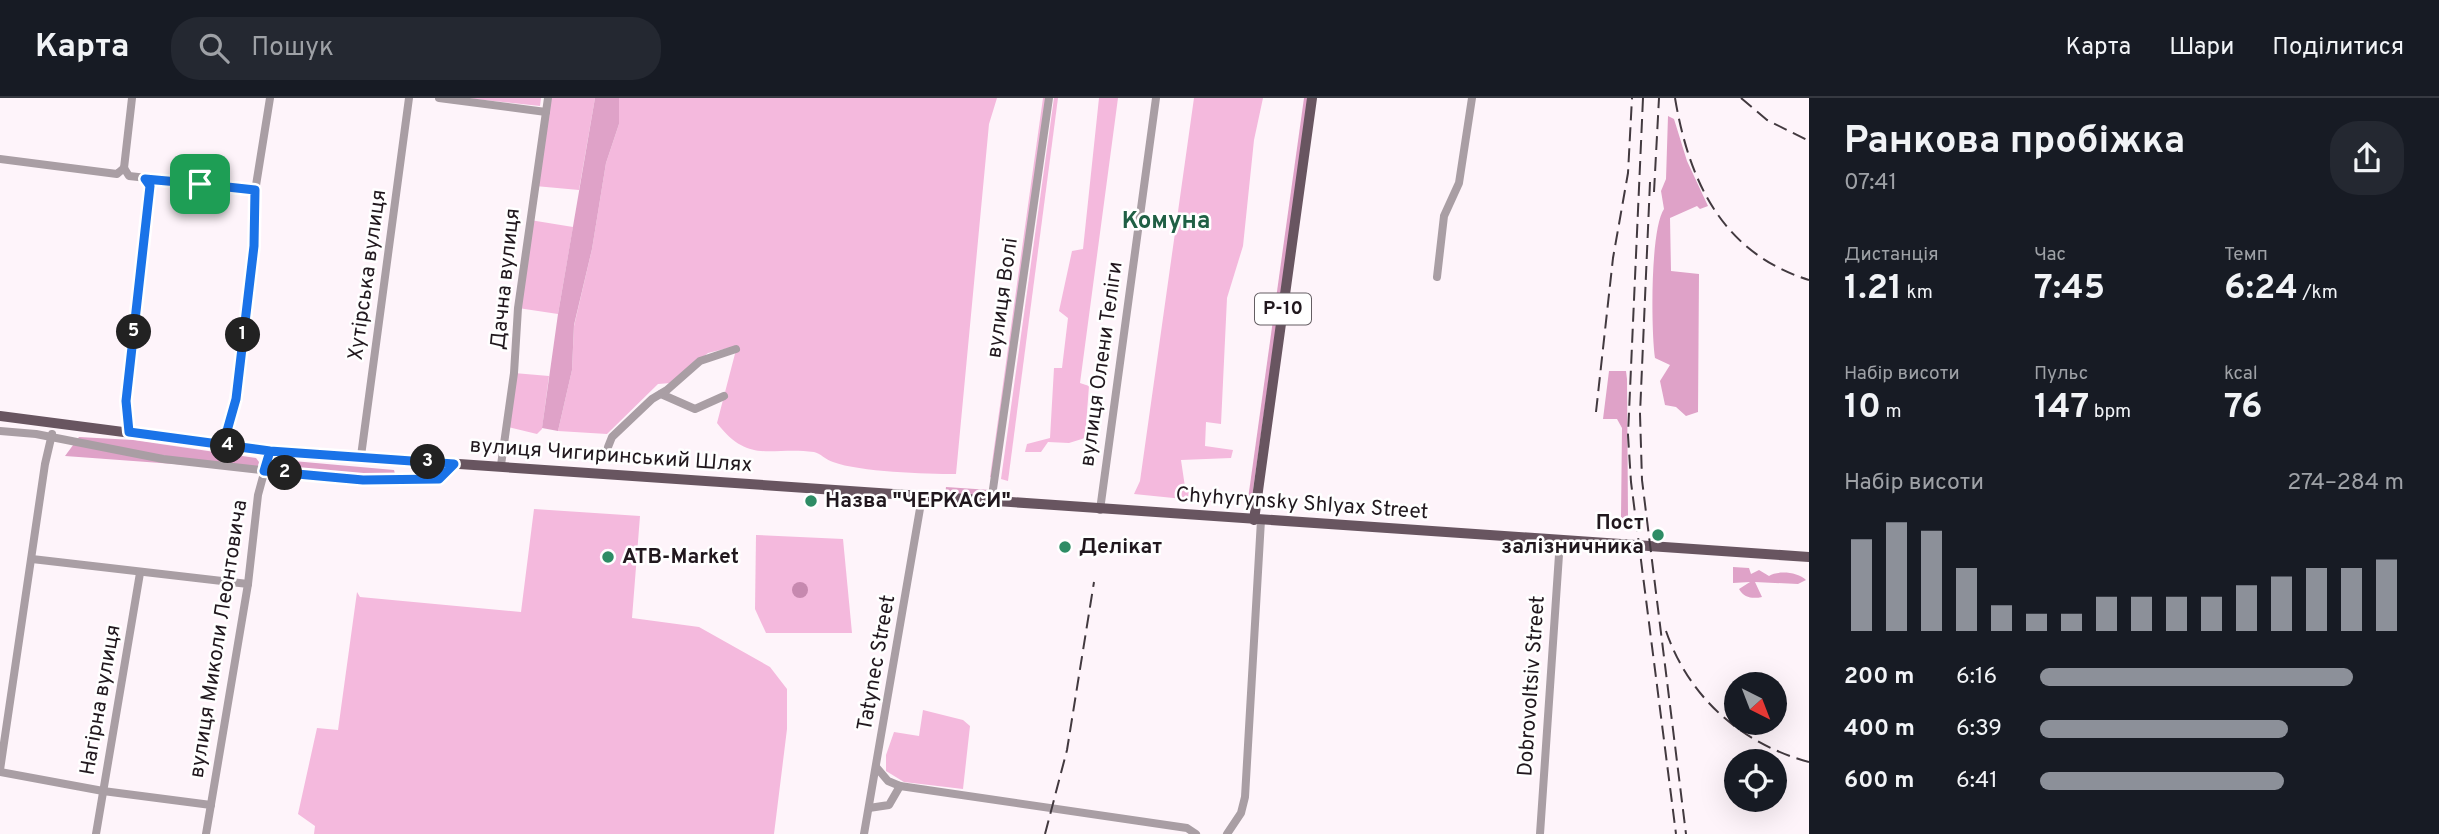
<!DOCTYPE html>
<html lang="uk">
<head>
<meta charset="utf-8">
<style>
	:root { --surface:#171b24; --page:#242831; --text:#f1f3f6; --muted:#9ea1a6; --line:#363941; --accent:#8c9099 }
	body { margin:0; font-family:Overpass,sans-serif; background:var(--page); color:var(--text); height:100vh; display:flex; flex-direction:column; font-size:26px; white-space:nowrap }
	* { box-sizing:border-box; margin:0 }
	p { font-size:23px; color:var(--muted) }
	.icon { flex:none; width:38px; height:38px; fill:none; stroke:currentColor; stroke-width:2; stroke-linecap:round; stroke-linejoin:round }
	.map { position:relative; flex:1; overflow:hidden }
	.details { display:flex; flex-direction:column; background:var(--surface); width:630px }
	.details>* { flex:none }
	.needle { width:46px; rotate:138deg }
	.controls { position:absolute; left:1724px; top:574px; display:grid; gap:14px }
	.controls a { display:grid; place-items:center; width:63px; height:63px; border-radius:50%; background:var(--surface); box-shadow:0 7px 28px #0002; font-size:35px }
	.pin { position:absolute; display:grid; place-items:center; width:60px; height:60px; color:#fff; margin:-30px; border-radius:14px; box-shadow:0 4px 10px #0006 }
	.km { position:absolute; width:35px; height:35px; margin:-18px; border-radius:50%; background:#222; color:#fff; font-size:19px; line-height:35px; text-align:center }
	.round { display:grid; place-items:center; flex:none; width:74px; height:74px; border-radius:28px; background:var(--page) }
	.head { display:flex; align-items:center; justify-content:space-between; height:119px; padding:0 35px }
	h1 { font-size:38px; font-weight:700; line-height:52px }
	.figures { display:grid; grid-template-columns:repeat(3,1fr); gap:10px; height:119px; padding:7px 35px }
	.figures div { display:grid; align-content:center }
	.figures b { font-size:35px; font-weight:700 }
	.figures small { font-size:19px; font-weight:400 }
	.figures p { font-size:19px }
	.chart { height:196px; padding:14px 35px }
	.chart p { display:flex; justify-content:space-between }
	.chart svg { width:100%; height:126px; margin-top:7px; stroke:var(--accent); stroke-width:6 }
	ul { padding:0 35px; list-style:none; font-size:23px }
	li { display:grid; grid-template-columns:112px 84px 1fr; align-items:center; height:52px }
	li i { height:18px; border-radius:9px; background:var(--accent) }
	header { display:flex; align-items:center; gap:42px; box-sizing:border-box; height:98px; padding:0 35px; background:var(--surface); border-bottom:2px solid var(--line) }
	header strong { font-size:33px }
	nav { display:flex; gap:38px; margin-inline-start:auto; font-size:24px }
	.search { width:490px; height:63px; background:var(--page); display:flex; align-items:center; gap:18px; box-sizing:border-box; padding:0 24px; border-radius:28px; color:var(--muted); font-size:26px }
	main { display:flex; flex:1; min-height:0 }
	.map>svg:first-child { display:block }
	.green { fill:#f4b9dd }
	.forest { fill:#dfa2c8 }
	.water { fill:#c689af }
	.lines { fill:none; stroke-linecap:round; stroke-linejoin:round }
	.minor { stroke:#a99ea4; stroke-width:8 }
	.major { stroke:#685560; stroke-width:10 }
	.rail { stroke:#42393f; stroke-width:2; stroke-dasharray:14 7; stroke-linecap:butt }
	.route-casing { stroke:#fff; stroke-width:14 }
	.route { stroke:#1a73e8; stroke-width:9 }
	.poi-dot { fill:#2e8c65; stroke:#fff; stroke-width:2.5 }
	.labels { text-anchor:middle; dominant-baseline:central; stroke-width:5; stroke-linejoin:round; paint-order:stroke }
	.shield { fill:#fff; stroke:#645d62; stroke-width:2 }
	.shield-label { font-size:19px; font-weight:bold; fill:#21181e }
	.street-label { font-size:21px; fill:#21181e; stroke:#fff }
	.poi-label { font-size:21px; font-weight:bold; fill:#21181e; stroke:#fff; text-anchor:start }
	.quarter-label { font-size:24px; font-weight:bold; fill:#206045; stroke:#fff }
</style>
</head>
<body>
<header>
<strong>Карта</strong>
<div class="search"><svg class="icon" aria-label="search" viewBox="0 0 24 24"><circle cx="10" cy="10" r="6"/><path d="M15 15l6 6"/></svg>Пошук</div>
<nav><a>Карта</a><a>Шари</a><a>Поділитися</a></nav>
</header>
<main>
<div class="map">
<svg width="1809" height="736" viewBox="0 0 1809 736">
	<rect width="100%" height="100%" fill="#fef4fa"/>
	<!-- green -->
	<g class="green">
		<path d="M465,0h76l-1,8z"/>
		<path d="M548,0h47l-16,92 -44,-4z"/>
		<path d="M619,0h378l-8,26 -33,350c-31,0 -96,-2 -123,-12 -7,-2 -13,-9 -19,-10 -43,-6 -65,13 -97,-29l20,-77 -29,7 -37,30 -13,1 -51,50 -49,-3 14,-61 2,-44 18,-77 14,-86 13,-39z"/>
		<path d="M1043,0h4l-54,380 -3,-1z"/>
		<path d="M1054,0h4l-50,383 -7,-2z"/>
		<path d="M1099,0h19l-38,285 9,3 -4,52 -16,5 -21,-1 -7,10h-16l2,-8 23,-6 4,-70h8l6,-50 -9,-7 13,-60 11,-2z"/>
		<path d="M1194,0h69l-9,42 -11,106 -16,52 -6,126 -15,-2 -1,24 28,4 -2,8 -50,2 4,27 28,15 -79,-8 6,-13z"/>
		<path d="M530,122l43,7 -15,87 -40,-6z"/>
		<path d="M514,275l35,3 -7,53 -5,5 -29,-7z"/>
		<path d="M534,411l106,7 -8,102 67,9 71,40 17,22v40l-13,105h-460l1,-8 -17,-12 19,-86 21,2 19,-138 3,5 161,15z"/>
		<path d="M756,437l87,4 9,94h-86l-11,-24z"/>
		<path d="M923,612l40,10 7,6 -7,63 -59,-7 -18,-11v-16l8,-23 25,4z"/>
	</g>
	<!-- forest -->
	<g class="forest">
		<path d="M595,0h24v26l-13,39 -14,86 -18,76 -2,45 -14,61 -16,-3 16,-114z"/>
		<path d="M1304,0h5l-57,399 -4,2z"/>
		<path d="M1668,18l6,3 13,42 21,45 -8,3 -3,-3 -27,12 1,53 28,3 -1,138 -12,4 -10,-9 -11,-2 -5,-24 10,-16 -15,-7c-4,-27 -5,-128 9,-149l-3,-18 5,-12z"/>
		<path d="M1609,273h17l1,8 1,137 -3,4 -4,-3 1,-89 -5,-9h-14z"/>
		<path d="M79,339l54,3 123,18 3,4 -2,8 -192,-14z"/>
		<path d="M282,362l112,10 2,8 -125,-8 5,-8z"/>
		<path d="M946,389l44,3 -1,10 -44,-3z"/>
		<path d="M1733,469l16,1 2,6 8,-4 10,6c9,-6 29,-4 37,4l-8,4 -43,-2 7,15c-9,2 -18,1 -23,-8l11,-7 -17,1z"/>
	</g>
	<!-- water -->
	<circle class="water" cx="800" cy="492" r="8"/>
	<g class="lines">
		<!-- minor -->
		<g class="minor">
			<path d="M439,0l107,14"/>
			<path d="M0,61l117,15 7,-6"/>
			<path d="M124,70l5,8 126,14"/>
			<path d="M124,70l8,-70"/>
			<path d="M1437,179l7,-61 15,-33 13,-85"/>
			<path d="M661,296l34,15 29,-13"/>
			<path d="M0,333l36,3 127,25 141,16 59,5 76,-1 15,-15"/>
			<path d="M129,334l-3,-31 24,-215 -5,-7"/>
			<path d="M223,347l13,-46 18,-153 -1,-42 17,-106"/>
			<path d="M608,349l4,-10 40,-38 15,-9 33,-29 36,-12"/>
			<path d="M361,358l48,-358"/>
			<path d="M501,367l13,-92 4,-65 30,-210"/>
			<path d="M991,405l58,-405"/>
			<path d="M1100,412l56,-412"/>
			<path d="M32,461l216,25"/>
			<path d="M877,670l11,13 12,5 287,42 9,6"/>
			<path d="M0,672l45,-306 7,-30"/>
			<path d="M0,674l103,19 108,14"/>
			<path d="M869,710l20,-3 11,-19"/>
			<path d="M96,736l44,-261"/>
			<path d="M206,736l42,-250 10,-89 12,-44"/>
			<path d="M864,736l58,-337"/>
			<path d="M1227,736l14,-21 4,-16 16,-277"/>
			<path d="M1540,736l20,-294"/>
		</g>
		<!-- major -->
		<g class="major">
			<path d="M0,318l270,35 1539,106"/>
			<path d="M1254,422l58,-422"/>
		</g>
		<!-- rail -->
		<g class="rail">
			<path d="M1643,0l-15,337 3,47 45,352"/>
			<path d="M1675,0c14,83 47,155 134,182"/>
			<path d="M1741,0l26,22 42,21"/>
			<path d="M1650,84l-10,232 2,66 44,354"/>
			<path d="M1654,94l5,-94"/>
			<path d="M1596,314l17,-154 15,-85 4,-75"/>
			<path d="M1666,533c23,67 76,113 143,131"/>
			<path d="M1045,736l22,-84 27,-168"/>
		</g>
	</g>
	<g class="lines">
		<!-- route casing -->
		<g class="route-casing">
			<path id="route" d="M200,86l55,6 -1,56 -18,153 -13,46 47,6 -6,20 99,9 76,-1 15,-15 -184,-13 -141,-19 -3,-31 24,-215 -5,-7 55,5"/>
		</g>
		<!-- route -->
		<use href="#route" class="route"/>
	</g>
	<!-- markers -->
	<g class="poi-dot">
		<circle cx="811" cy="403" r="7"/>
		<circle cx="1658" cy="437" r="7"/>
		<circle cx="1065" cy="449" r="7"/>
		<circle cx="608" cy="459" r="7"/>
	</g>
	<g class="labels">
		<!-- shield labels -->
		<rect class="shield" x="1255" y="195.5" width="56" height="31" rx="5"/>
		<g class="shield-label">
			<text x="1283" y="211">Р-10</text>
		</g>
		<!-- street labels -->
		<g class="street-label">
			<text transform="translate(368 177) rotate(-82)">Хутірська вулиця</text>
			<text transform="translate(506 181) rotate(-84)">Дачна вулиця</text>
			<text transform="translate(1003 200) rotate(-82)">вулиця Волі</text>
			<text transform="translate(1102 266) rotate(-82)">вулиця Олени Теліги</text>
			<text transform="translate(611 358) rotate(4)">вулиця Чигиринський Шлях</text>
			<text transform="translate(1302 406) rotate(4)">Chyhyrynsky Shlyax Street</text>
			<text transform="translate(219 541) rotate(-81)">вулиця Миколи Леонтовича</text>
			<text transform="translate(877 565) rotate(-80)">Tatynec Street</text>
			<text transform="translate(1532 588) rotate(-86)">Dobrovoltsiv Street</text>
			<text transform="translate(101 602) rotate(-80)">Нагірна вулиця</text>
		</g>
		<!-- poi labels -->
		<g class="poi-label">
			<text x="825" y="403">Назва "ЧЕРКАСИ"</text>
			<text x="1644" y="425" text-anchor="end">Пост<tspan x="1644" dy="24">залізничника</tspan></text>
			<text x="1079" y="449">Делікат</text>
			<text x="622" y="459">ATB-Market</text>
		</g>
		<!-- quarter labels -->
		<g class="quarter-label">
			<text x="1166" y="124">Комуна</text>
		</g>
	</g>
</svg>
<div class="controls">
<a><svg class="needle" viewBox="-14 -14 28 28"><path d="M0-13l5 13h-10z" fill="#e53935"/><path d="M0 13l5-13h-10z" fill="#9ea1a6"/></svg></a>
<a><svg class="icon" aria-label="locate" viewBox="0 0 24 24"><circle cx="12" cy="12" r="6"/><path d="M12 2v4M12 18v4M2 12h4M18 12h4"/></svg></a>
</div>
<div class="pin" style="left:200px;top:86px;background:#1e9e55"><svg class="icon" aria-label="arrive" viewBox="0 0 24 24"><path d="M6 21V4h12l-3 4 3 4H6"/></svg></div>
<b class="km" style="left:243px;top:237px">1</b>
<b class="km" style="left:285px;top:375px">2</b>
<b class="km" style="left:428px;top:364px">3</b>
<b class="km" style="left:228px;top:348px">4</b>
<b class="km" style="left:134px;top:234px">5</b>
</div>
<section class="details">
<div class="head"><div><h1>Ранкова пробіжка</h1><p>07:41</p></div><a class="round"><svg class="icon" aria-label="share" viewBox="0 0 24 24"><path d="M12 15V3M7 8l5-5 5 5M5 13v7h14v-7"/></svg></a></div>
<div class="figures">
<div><p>Дистанція</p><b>1.21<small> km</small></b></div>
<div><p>Час</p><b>7:45</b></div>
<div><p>Темп</p><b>6:24<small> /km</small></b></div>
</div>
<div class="figures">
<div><p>Набір висоти</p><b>10<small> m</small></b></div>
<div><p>Пульс</p><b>147<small> bpm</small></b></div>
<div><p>kcal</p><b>76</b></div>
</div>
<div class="chart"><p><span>Набір висоти</span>274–284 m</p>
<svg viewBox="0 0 160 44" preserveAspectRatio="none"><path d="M5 44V12M15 44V6M25 44V9M35 44V22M45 44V35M55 44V38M65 44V38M75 44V32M85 44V32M95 44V32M105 44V32M115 44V28M125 44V25M135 44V22M145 44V22M155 44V19"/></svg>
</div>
<ul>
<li><b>200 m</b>6:16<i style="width:86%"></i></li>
<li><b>400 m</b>6:39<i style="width:68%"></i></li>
<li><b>600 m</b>6:41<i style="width:67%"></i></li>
</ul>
</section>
</main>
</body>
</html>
